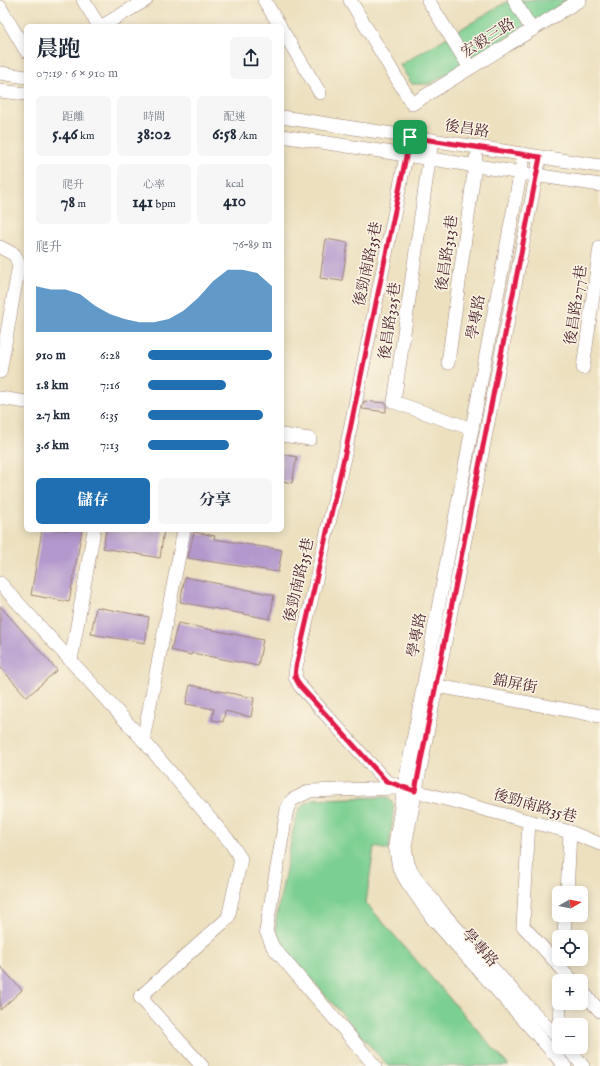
<!DOCTYPE html>
<html lang="zh-TW">
<head>
<meta charset="utf-8">
<style>
	:root { --surface:#fff; --page:#f6f6f7; --text:#1f2937; --muted:#747a83; --accent:#1f6fb2 }
	body { margin:0; font-family:"IM FELL English","Noto Serif TC",serif; background:var(--page); color:var(--text); height:100vh; display:flex; flex-direction:column; font-size:15px; white-space:nowrap }
	* { box-sizing:border-box; margin:0 }
	p { font-size:13px; color:var(--muted) }
	.icon { flex:none; width:22px; height:22px; fill:none; stroke:currentColor; stroke-width:2; stroke-linecap:round; stroke-linejoin:round }
	.map { position:relative; flex:1; overflow:hidden }
	.side { position:absolute; left:24px; top:24px; width:260px; height:508px; display:flex; flex-direction:column; background:var(--surface); border-radius:6px; box-shadow:0 2px 10px #0003 }
	.side>* { flex:none }
	.needle { width:26px; rotate:81deg }
	.fabs { position:absolute; left:552px; top:886px; display:grid; gap:8px }
	.fabs a { display:grid; place-items:center; width:36px; height:36px; border-radius:6px; background:var(--surface); box-shadow:0 2px 10px #0003; font-size:20px }
	.pin { position:absolute; display:grid; place-items:center; width:34px; height:34px; color:#fff; margin:-17px; border-radius:8px; box-shadow:0 2px 6px #0006 }
	.round { display:grid; place-items:center; flex:none; width:42px; height:42px; border-radius:6px; background:var(--page) }
	.headline { display:flex; align-items:center; justify-content:space-between; height:68px; padding:0 12px }
	h1 { font-size:22px; font-weight:700; line-height:30px }
	.metrics { display:grid; grid-template-columns:repeat(3,1fr); gap:6px; height:68px; padding:4px 12px }
	.metrics div { display:grid; align-content:center; border-radius:6px; background:var(--page); text-align:center }
	.metrics b { font-size:17px; font-weight:700 }
	.metrics small { font-size:11px; font-weight:400 }
	.metrics p { font-size:11px }
	.chart { height:112px; padding:8px 12px }
	.chart p { display:flex; justify-content:space-between }
	.chart svg { width:100%; height:72px; margin-top:4px; fill:var(--accent); opacity:.7 }
	.action { display:flex; gap:8px; margin-top:auto; padding:8px 12px }
	.action a { flex:1; height:46px; border-radius:6px; background:var(--accent); color:#fff; font-size:16px; font-weight:700; line-height:46px; text-align:center }
	.action a+a { background:var(--page); color:var(--text) }
	ul { padding:0 12px; list-style:none; font-size:13px }
	li { display:grid; grid-template-columns:64px 48px 1fr; align-items:center; height:30px }
	li i { height:10px; border-radius:5px; background:var(--accent) }
	.map>svg:first-child { display:block }
	.green { fill:#7bcf92; stroke:#62775e }
	.building { fill:#b298cd }
	.lines { fill:none; stroke-linecap:round; stroke-linejoin:round }
	.minor-casing { stroke:#9b8075; stroke-width:14 }
	.minor { stroke:#fff; stroke-width:13 }
	.route-casing { stroke:#fff; stroke-width:8 }
	.route { stroke:#e11d48; stroke-width:5 }
	.labels { text-anchor:middle; dominant-baseline:central; stroke-width:3; stroke-linejoin:round; paint-order:stroke }
	.street-label { font-size:15px; fill:#4a1f2b; stroke:#fcf5e5 }
</style>
</head>
<body>
<div class="map">
<svg width="600" height="1066" viewBox="0 0 600 1066">
	<rect width="100%" height="100%" fill="#fcf5e5"/>
	<filter id="ink" filterUnits="userSpaceOnUse"><feTurbulence type="fractalNoise" baseFrequency=".025" numOctaves="2"/><feDisplacementMap in="SourceGraphic" scale="8" xChannelSelector="R" yChannelSelector="G"/><feConvolveMatrix kernelMatrix="1 2 1 2 8 2 1 2 1" color-interpolation-filters="sRGB"/></filter>
	<filter id="wash" filterUnits="userSpaceOnUse"><feTurbulence type="fractalNoise" baseFrequency=".012" numOctaves="4" result="noise"/><feDisplacementMap in="SourceGraphic" scale="16" xChannelSelector="R" yChannelSelector="G"/><feGaussianBlur stdDeviation="0.9" result="paint"/><feColorMatrix in="noise" values="0 0 0 0 0 0 0 0 0 0 0 0 0 0 0 0 0 1.4 0 .05"/><feComposite in="paint" operator="in"/></filter>
	<g filter="url(#wash)">
		<rect width="100%" height="100%" fill="#ece0bf"/>
		<!-- green -->
		<g class="green">
			<path d="M510,0h58l-138,84h-18l-12,-19z"/>
			<path d="M388,797l6,8 -5,45 -15,-3 -8,56 143,163h-121l-106,-120 -6,-11v-15l20,-103 5,-10 12,-8z"/>
		</g>
		<g id="blocks">
			<!-- building -->
			<g class="building">
				<path d="M326,239l22,4 -6,38 -22,-3z"/>
				<path d="M364,401l22,2v9l-24,-3z"/>
				<path d="M282,454l15,3 -5,26 -10,-2z"/>
				<path d="M42,530h40l-13,72 -38,-7z"/>
				<path d="M106,530h58l-4,28 -57,-10z"/>
				<path d="M194,532l21,4 -1,3 68,11 -4,22 -90,-14z"/>
				<path d="M185,577l89,18 -4,24 -90,-17z"/>
				<path d="M0,606l57,64 -30,27 -27,-30z"/>
				<path d="M96,607l53,10 -4,26 -54,-9z"/>
				<path d="M178,623l85,17 -5,26 -66,-13 -1,2 -20,-5z"/>
				<path d="M190,685l64,13 -3,19 -26,-6 -2,11 -11,-2 2,-11 -28,-5z"/>
				<path d="M0,966l22,24 -22,20z"/>
			</g>
		</g>
	</g>
	<g filter="url(#ink)">
		<use href="#blocks" fill-opacity="0" stroke="#9b8075" stroke-width="1"/>
		<g class="lines">
			<!-- minor casing -->
			<g class="minor-casing">
				<g id="minor">
					<path d="M83,0l16,26"/>
					<path d="M264,0l16,26"/>
					<path d="M350,0l62,104 168,-104"/>
					<path d="M428,0l42,68"/>
					<path d="M514,0l18,30"/>
					<path d="M0,7l26,44"/>
					<path d="M102,26l44,-26"/>
					<path d="M282,30l38,63"/>
					<path d="M0,73l26,4"/>
					<path d="M0,91l26,3"/>
					<path d="M282,117l318,49"/>
					<path d="M282,136l318,49"/>
					<path d="M410,137l-64,312 -50,218 -1,10 5,9 86,95 18,7 166,44 30,12"/>
					<path d="M432,140l-38,262 78,27"/>
					<path d="M524,154l-120,634 -9,57 4,23 8,14 25,36 133,148"/>
					<path d="M540,157l-135,689 3,18 6,12 29,37 73,81 43,45"/>
					<path d="M0,247l15,8 4,10 -19,107"/>
					<path d="M448,363l28,-205"/>
					<path d="M583,368l17,-121"/>
					<path d="M0,398l26,4"/>
					<path d="M282,435l28,4"/>
					<path d="M0,583l143,157 87,102 11,17 -13,59 -88,79 62,69"/>
					<path d="M71,660l23,-130"/>
					<path d="M427,684l173,32"/>
					<path d="M143,740l41,-210"/>
					<path d="M529,821l-6,105 50,55"/>
					<path d="M567,893l3,-61"/>
					<path d="M564,937l1,-22"/>
					<path d="M581,990l19,21"/>
					<path d="M559,1025l1,-22"/>
					<path d="M566,1047l17,19"/>
					<path d="M375,1066l-102,-119 -7,-16 21,-122 5,-9 18,-9 88,-3"/>
				</g>
			</g>
			<!-- minor -->
			<use href="#minor" class="minor"/>
		</g>
	</g>
	<g class="lines" filter="url(#ink)">
		<!-- route casing -->
		<g class="route-casing">
			<path id="route" d="M410,137l130,20 -125,634 -29,-10 -86,-95 -5,-9 1,-10 50,-218z"/>
		</g>
		<!-- route -->
		<use href="#route" class="route"/>
	</g>
	<g class="labels">
		<!-- street labels -->
		<g class="street-label">
			<text transform="translate(488 38) rotate(-32)">宏毅三路</text>
			<text transform="translate(467 129) rotate(9)">後昌路</text>
			<text transform="translate(447 253) rotate(-82)">後昌路313巷</text>
			<text transform="translate(368 264) rotate(-78)">後勁南路35巷</text>
			<text transform="translate(576 305) rotate(-82)">後昌路277巷</text>
			<text transform="translate(476 317) rotate(-80)">學專路</text>
			<text transform="translate(390 321) rotate(-82)">後昌路325巷</text>
			<text transform="translate(299 580) rotate(-77)">後勁南路35巷</text>
			<text transform="translate(417 635) rotate(-79)">學專路</text>
			<text transform="translate(515 684) rotate(11)">錦屏街</text>
			<text transform="translate(535 806) rotate(16)">後勁南路35巷</text>
			<text transform="translate(480 948) rotate(48)">學專路</text>
		</g>
	</g>
</svg>
<div class="fabs">
<a><svg class="needle" viewBox="-14 -14 28 28"><path d="M0-13l5 13h-10z" fill="#e53935"/><path d="M0 13l5-13h-10z" fill="#747a83"/></svg></a>
<a><svg class="icon" aria-label="locate" viewBox="0 0 24 24"><circle cx="12" cy="12" r="6"/><path d="M12 2v4M12 18v4M2 12h4M18 12h4"/></svg></a>
<a>+</a>
<a>−</a>
</div>
<div class="pin" style="left:410px;top:137px;background:#1e9e55"><svg class="icon" aria-label="arrive" viewBox="0 0 24 24"><path d="M6 21V4h12l-3 4 3 4H6"/></svg></div>
<section class="side">
<div class="headline"><div><h1>晨跑</h1><p>07:19 · 6 × 910 m</p></div><a class="round"><svg class="icon" aria-label="share" viewBox="0 0 24 24"><path d="M12 15V3M7 8l5-5 5 5M5 13v7h14v-7"/></svg></a></div>
<div class="metrics">
<div><p>距離</p><b>5.46<small> km</small></b></div>
<div><p>時間</p><b>38:02</b></div>
<div><p>配速</p><b>6:58<small> /km</small></b></div>
</div>
<div class="metrics">
<div><p>爬升</p><b>78<small> m</small></b></div>
<div><p>心率</p><b>141<small> bpm</small></b></div>
<div><p>kcal</p><b>410</b></div>
</div>
<div class="chart"><p><span>爬升</span>76–89 m</p>
<svg viewBox="0 0 160 44" preserveAspectRatio="none"><path d="M0 44V16L10 18L20 18L30 21L40 28L50 33L60 36L70 38L80 38L90 36L100 31L110 23L120 13L130 6L140 6L150 8L160 16V44z"/></svg>
</div>
<ul>
<li><b>910 m</b>6:28<i style="width:100%"></i></li>
<li><b>1.8 km</b>7:16<i style="width:63%"></i></li>
<li><b>2.7 km</b>6:35<i style="width:93%"></i></li>
<li><b>3.6 km</b>7:13<i style="width:65%"></i></li>
</ul>
<div class="action"><a>儲存</a><a>分享</a></div>
</section>
</div>
</body>
</html>
